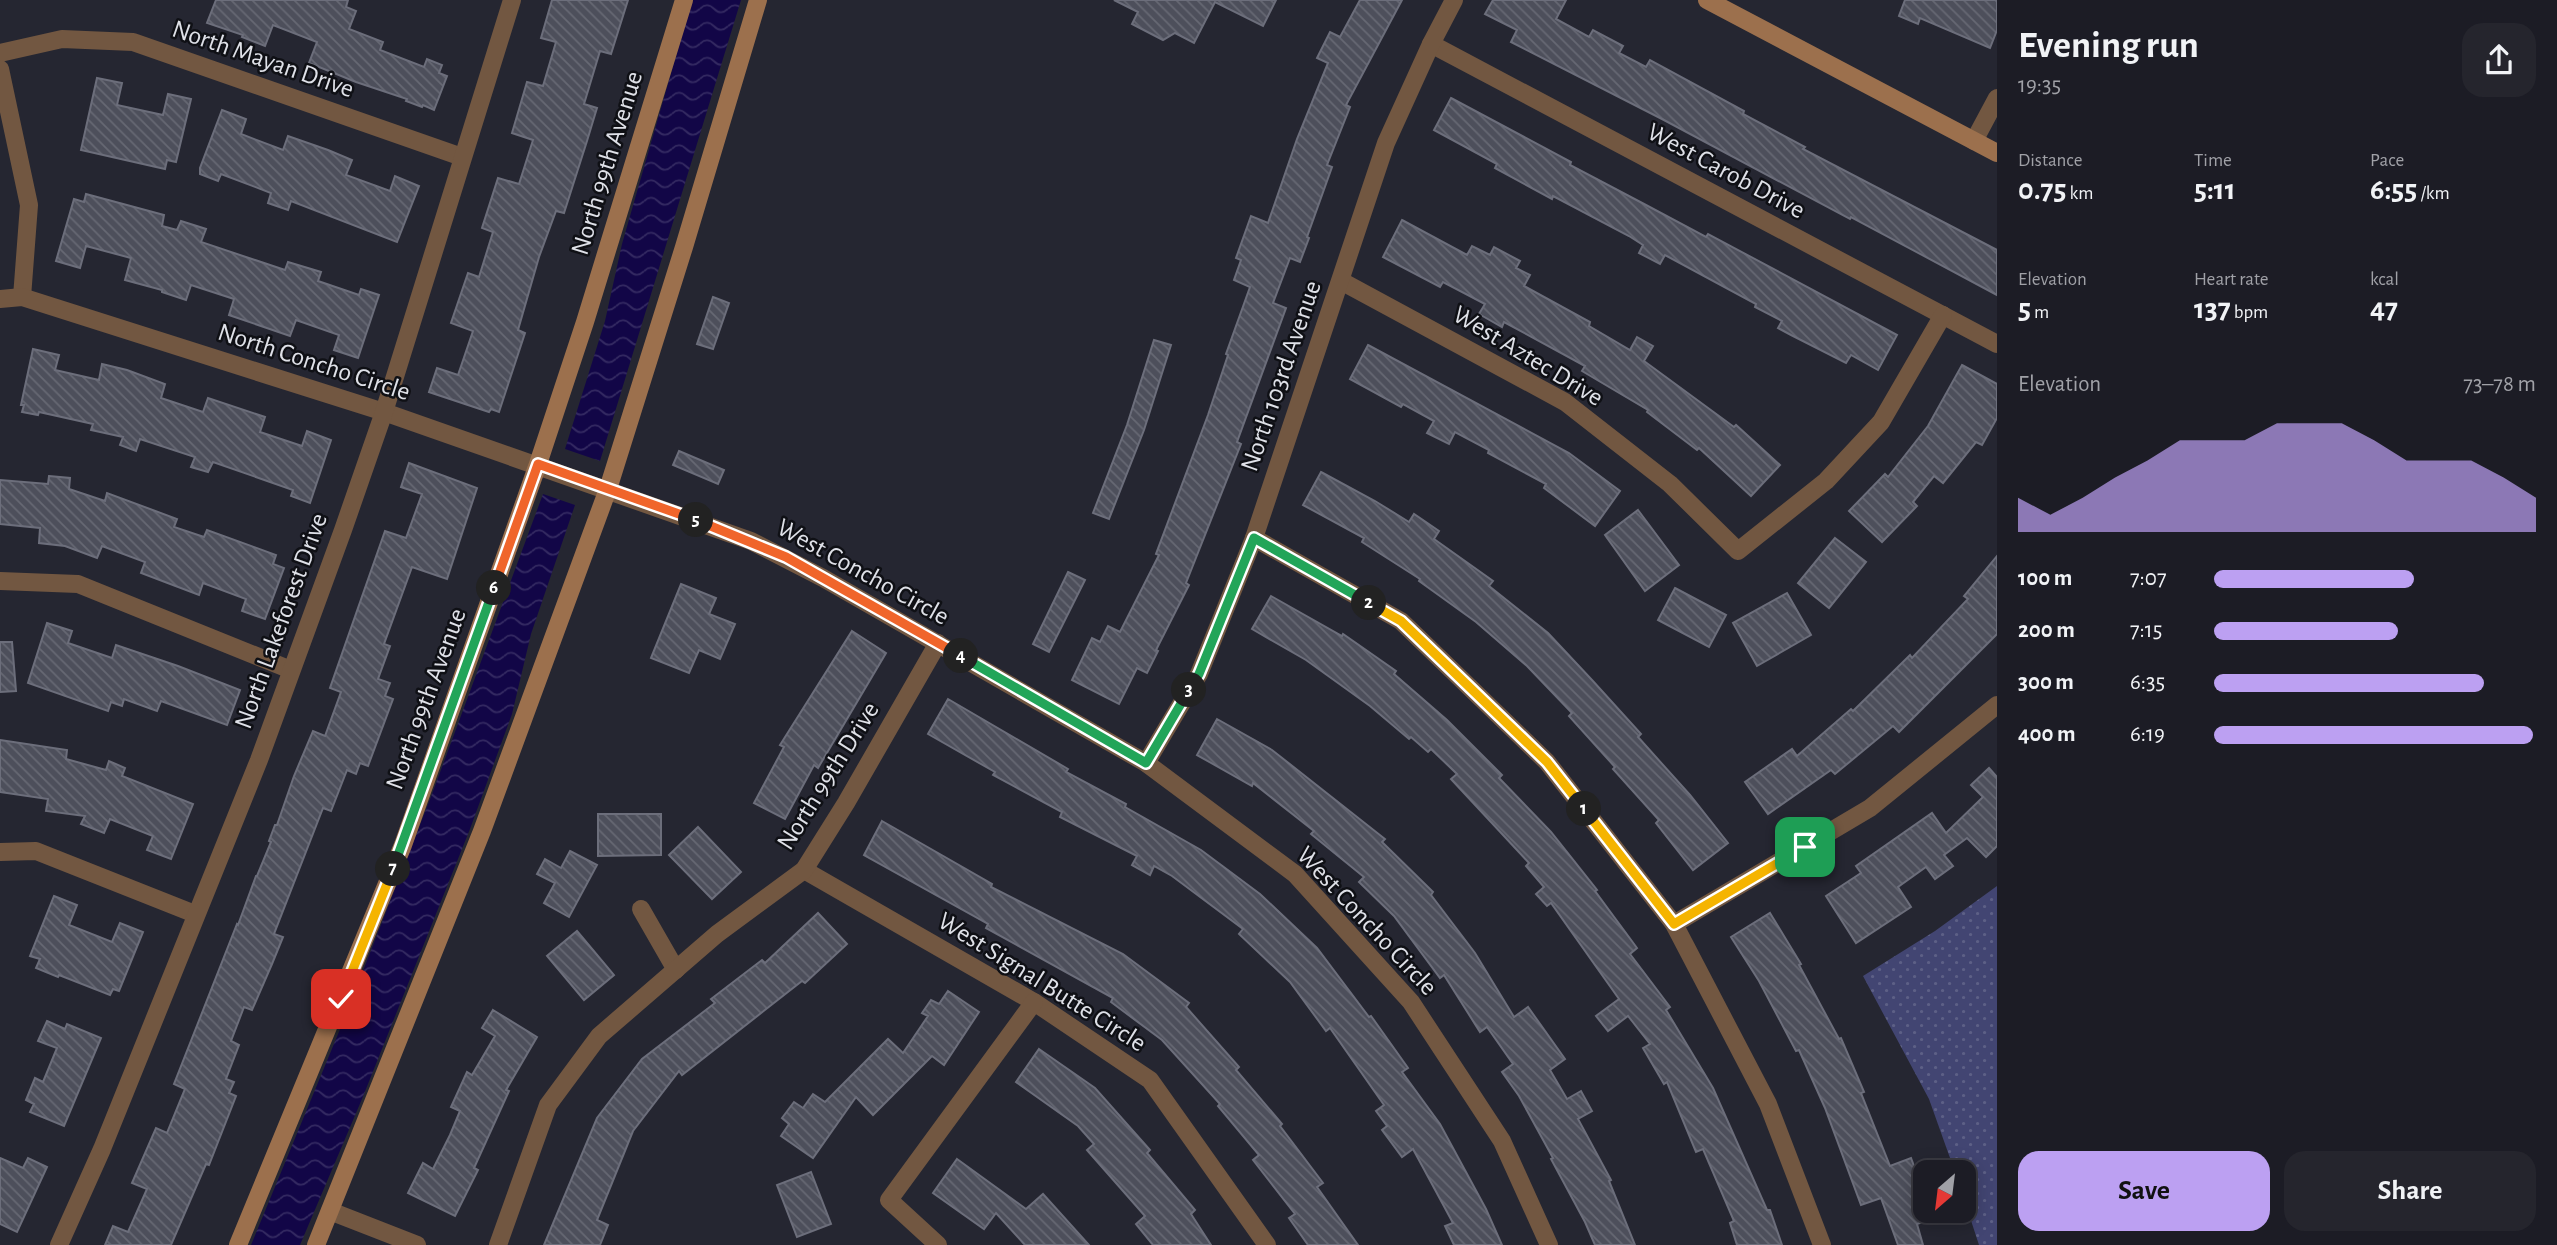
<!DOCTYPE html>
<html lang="en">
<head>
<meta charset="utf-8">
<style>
	:root { --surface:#1c1c25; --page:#25252d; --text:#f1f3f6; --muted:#a0a1a7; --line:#3a3a42; --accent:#bca0f2 }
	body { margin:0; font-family:"Alegreya Sans",sans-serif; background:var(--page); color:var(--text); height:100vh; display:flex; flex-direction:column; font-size:26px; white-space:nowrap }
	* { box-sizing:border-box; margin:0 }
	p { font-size:23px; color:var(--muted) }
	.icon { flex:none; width:38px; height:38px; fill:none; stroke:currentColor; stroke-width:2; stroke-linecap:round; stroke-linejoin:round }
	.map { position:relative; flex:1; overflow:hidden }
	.sheet { display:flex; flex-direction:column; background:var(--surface); width:560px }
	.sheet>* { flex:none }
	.needle { width:46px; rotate:208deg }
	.buttons { position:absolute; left:1913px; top:1160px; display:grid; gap:14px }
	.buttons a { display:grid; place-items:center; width:63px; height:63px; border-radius:14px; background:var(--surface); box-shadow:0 4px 18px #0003,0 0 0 2px var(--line); font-size:35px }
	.pin { position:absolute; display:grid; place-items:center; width:60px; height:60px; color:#fff; margin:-30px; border-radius:14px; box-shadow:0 4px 10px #0006 }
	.km { position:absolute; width:35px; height:35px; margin:-18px; border-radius:50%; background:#222; color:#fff; font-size:19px; line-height:35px; text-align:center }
	.round { display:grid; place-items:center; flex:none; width:74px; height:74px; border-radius:21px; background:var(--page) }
	.head { display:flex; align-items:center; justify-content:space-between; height:119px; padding:0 21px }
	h1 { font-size:38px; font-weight:700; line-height:52px }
	.stats { display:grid; grid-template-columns:repeat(3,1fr); gap:10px; height:119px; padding:7px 21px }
	.stats div { display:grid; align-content:center }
	.stats b { font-size:30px; font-weight:700 }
	.stats small { font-size:19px; font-weight:400 }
	.stats p { font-size:19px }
	.chart { height:196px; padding:14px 21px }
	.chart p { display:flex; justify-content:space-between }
	.chart svg { width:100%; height:126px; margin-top:7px; fill:var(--accent); opacity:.7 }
	.cta { display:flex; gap:14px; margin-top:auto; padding:14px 21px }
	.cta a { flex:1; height:80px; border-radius:21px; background:var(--accent); color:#111; font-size:28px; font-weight:700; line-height:80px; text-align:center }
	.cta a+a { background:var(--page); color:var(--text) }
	ul { padding:0 21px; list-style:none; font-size:23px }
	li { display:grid; grid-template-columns:112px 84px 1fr; align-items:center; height:52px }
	li i { height:18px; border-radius:9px; background:var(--accent) }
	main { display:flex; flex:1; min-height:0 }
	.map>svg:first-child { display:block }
	.grass { fill:url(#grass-dots) }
	.water { fill:url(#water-waves) }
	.building { fill:url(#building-back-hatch); stroke:#6c6e7b; stroke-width:2 }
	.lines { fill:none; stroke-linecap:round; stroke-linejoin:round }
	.street { stroke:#725741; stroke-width:18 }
	.secondary { stroke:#9c704d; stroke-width:18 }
	.split-1-casing { stroke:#fff; stroke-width:14 }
	.split-2-casing { stroke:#fff; stroke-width:14 }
	.split-3-casing { stroke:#fff; stroke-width:14 }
	.split-4-casing { stroke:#fff; stroke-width:14 }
	.split-5-casing { stroke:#fff; stroke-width:14 }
	.split-6-casing { stroke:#fff; stroke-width:14 }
	.split-7-casing { stroke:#fff; stroke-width:14 }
	.split-8-casing { stroke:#fff; stroke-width:14 }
	.split-1 { stroke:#f5b400; stroke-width:9 }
	.split-2 { stroke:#f5b400; stroke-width:9 }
	.split-3 { stroke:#22a559; stroke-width:9 }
	.split-4 { stroke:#22a559; stroke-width:9 }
	.split-5 { stroke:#f0652b; stroke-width:9 }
	.split-6 { stroke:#f0652b; stroke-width:9 }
	.split-7 { stroke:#22a559; stroke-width:9 }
	.split-8 { stroke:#f5b400; stroke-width:9 }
	.labels { text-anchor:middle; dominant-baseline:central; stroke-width:5; stroke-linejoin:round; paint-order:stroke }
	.street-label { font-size:26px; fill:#dfe1e8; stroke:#0f1015 }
</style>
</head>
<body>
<main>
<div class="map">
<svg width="1997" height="1245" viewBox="0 0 1997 1245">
	<defs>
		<pattern id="grass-dots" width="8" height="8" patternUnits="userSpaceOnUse" patternTransform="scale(1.75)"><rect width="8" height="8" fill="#424572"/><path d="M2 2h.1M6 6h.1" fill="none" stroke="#5d6086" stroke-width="1.8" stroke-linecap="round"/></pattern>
		<pattern id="water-waves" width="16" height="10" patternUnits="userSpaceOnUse" patternTransform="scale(1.75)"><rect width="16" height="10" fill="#120647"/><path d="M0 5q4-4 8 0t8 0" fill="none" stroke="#342a62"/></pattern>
		<pattern id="building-back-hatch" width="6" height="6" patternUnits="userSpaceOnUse" patternTransform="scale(1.75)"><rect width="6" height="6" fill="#4d4f5b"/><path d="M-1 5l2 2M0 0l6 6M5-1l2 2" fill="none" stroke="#666873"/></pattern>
	</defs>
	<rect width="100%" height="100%" fill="#252631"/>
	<!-- grass -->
	<path class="grass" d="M1997,886v359h-18l-15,-46v-27h-9l-26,-73 -66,-123 72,-45z"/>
	<!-- water -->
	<g class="water">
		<path d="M692,0h49l-141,461 -35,-12 40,-128 17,-77z"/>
		<path d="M543,494l32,11 -44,129 -19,80 -42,115 -108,270 -62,146h-49l92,-223 89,-228z"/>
	</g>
	<!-- building -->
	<g class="building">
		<path d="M216,0h132l-2,7 10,4 -7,18 34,13 -3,8 44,17 3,-8 15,6 -3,8 8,3 -13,34 -11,-5 -1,2 -16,-6 1,-2 -51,-17 -47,-19 8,-21 -44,-17 -8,21 -23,-9 1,-2 -36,-12z"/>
		<path d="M552,0h76l-17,54 -11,-3 -16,53 13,4 -10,33 -23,72 -8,-2 -17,46 -21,73 7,3 -26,79 -8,-3 -2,3 -60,-20 8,-24 21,7 15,-44 -22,-8 17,-50 11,4 14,-45 -11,-4 16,-50 21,6 14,-44 -21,-7 15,-51 16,4 13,-44 -15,-4z"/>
		<path d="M1114,0h162l-13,26 -48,-24 -21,41 -19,-10 -12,7 -31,-16 6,-12z"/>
		<path d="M1360,0h42l-56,105 4,2 -23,58 5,2 -25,70 2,1 -9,24 -10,-4 -17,45 13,5 -49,134 4,2 -55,139 3,2 -33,65 2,1 -11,22 -10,-5 -18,36 -47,-24 20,-42 8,4 8,-16 12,6 39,-77 -3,-1 52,-139 20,-60 -2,-1 24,-67 -16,-7 7,-20 -5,-2 15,-42 17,7 29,-84 31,-76 -11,-5 13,-26 10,5z"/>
		<path d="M1493,0h73l-10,19 33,18 4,-7 30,16 -4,7 27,14 4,-7 94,51 -1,3 62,33 -2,2 194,101v45l-146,-78 -1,2 -188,-100 -151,-77 6,-12 -32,-16z"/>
		<path d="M1905,0h92v30l-7,18 -70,-30 -2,6 -19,-8z"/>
		<path d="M97,78l25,5 -5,22 46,10 5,-21 23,5 -15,63 -9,-2 -2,9 -84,-19z"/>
		<path d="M1451,98l120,64 -1,3 76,40 60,32 2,-3 189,101 -19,35 -27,-15 -5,8 -55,-28 -13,-7 4,-7 -27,-14 1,-3 -91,-49 -5,9 -21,-11 4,-8 -14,-9 -76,-40 -1,3 -57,-31 2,-4 -63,-34z"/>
		<path d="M222,110l24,9 -5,15 42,16 5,-14 40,14 24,10 -6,15 44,16 5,-15 24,10 -22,56 -106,-41 -3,9 -20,-7 3,-10 -50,-19 -3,7 -18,-7v-6z"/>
		<path d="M86,194l78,21 -2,11 15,4 4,-9 25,8 -5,13 84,28 3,-8 33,10 -3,9 41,14 2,-6 18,6 -21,63 -24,-8 5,-15 -43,-15 -6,16 -61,-21 5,-16 -43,-14 -5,15 -24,-8v-2l-37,-10 6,-22 -45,-12 -6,22 -24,-7 18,-62 10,3z"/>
		<path d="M1402,220l65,35 5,-9 18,9 4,-8 26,14 -4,7 14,7 -6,11 66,36 -1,4 41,24 7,-13 16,9 -9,15 90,66 2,-2 44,40 -29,31 -52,-48 -2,2 -50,-38 1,-2 -66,-39 3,-5 -81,-44 -2,5 -23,-13 6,-10 -42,-22 -3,5 -57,-30z"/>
		<path d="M713,297l16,6 -16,46 -16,-5z"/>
		<path d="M1154,340l17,5 -27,85 -35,89 -16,-6 34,-88z"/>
		<path d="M1368,345l201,108 51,38 -25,35 -51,-38 2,-4 -58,-31 1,-3 -34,-18 -6,12 -22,-11 7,-12 -31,-17 -2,3 -51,-28z"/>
		<path d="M33,349l26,6 -4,15 44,10 3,-16 25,6 38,14 -4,14 42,14 5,-14 57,19 -5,15 42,14 5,-15 24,9 -21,63 -19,-7 2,-6 -80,-28 -5,10 -17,-5 4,-10 -55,-18 -4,12 -16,-6 3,-8 -32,-7 2,-6 -54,-12 -1,3 -16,-3 2,-7h-3z"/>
		<path d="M1962,365l35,19v34l-15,27 -6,-3 -33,41 -9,-7 -21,26 4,4 -35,36 -33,-31 36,-37 3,3 40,-51z"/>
		<path d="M679,451l45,19 -6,14 -45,-19z"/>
		<path d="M409,463l68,25 -30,91 -35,-12 -28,77 6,2 -12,33 12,4 -5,13 8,3 -25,67 -8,-3 -4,11 -9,-4 -16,41 -8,-3 -49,126 9,3 -11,27 -20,46 -8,-3 -13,34 8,4 -13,34 8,3 -5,11 7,3 -27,69 -3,-1 -35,81h-66l8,-19 15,6 19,-43 -15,-6 24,-55 11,5 18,-44 -11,-5 63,-160 1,1 18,-49h1l14,-34 -2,-1 6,-16h2l17,-49 19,-45 12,5 16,-44 -11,-4 55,-157 21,7 16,-44 -21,-7z"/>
		<path d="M1321,472l54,29 34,21 5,-8 25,17 -5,8 59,42 -4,5 59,47 44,47 49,54 -3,3 52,58 38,48 -35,27 -37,-47 3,-3 -46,-51 2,-2 -46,-51 3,-3 -45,-47 -51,-44 -57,-41 1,-2 -58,-37 2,-4 -61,-33z"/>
		<path d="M49,476l21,2 -1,11 36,12 2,-8 70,26 -3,8 30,10 3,-7 69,25 -3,9 11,4 -19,51 -23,-8 4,-12 -43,-16 -4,12 -34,-13 -24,-9 4,-11 -43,-16 -5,12 -32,-12 -26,-3 1,-15 -40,-4v-44l48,4z"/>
		<path d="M1638,510l41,55 -34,26 -40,-56z"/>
		<path d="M1835,538l31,24 -37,46 -31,-25z"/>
		<path d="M1997,556v78l-98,98 -6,-6 -58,48 -4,-4 -63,44 -23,-32 47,-33 5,7 54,-47 2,2 57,-56 2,3 56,-59 -4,-3z"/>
		<path d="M1068,572l17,8 -36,72 -16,-8z"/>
		<path d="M681,584l35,14 -7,16 26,10 -15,35 -21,-9 -10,23 -38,-15z"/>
		<path d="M1675,588l51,27 -17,32 -51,-27z"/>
		<path d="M1787,593l24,42 -54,31 -24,-43z"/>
		<path d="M1271,596l71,40 1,-2 53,37 -2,3 53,46 55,55 -3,3 52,54 46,58 -2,1 42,57 -7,6 40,53 -4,3 47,78 54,122h3l12,35h-45l-7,-22 4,-2 -31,-72 -7,3 -29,-70 -3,2 -21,-36 7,-4 -22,-28 -20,15 -12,-15 23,-17 -68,-96 -4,3 -11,-12 8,-7 -18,-21 3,-3 -78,-84 6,-5 -26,-25 -3,3 -17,-15 -2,2 -39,-33 -64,-46 -54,-31z"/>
		<path d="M47,623l25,8 -4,12 44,15 4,-13 62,21 62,24 -13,35 -66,-24 -4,10 -33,-12 -2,7 -11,-4 -3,9 -80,-28z"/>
		<path d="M852,631l34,22 -68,115 -4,-3 -29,54 -31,-16 30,-56 -4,-2z"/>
		<path d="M0,642h12l4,49 -16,1z"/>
		<path d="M948,699l120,70 -2,3 60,32 -1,3 76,43 59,44 57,54 52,69 2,-1 37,52 -6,4 38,52 46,85 16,36h-48l-9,-19 8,-3 -40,-74 -11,8 -20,-27 5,-4 -11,-15 8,-6 -54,-77 -4,3 -36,-49 -51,-48 4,-5 -71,-53 -18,-10 -4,9 -18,-10 5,-9 -77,-39 2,-5 -69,-37 2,-3 -67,-38z"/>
		<path d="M1217,719l55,31 113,89 -3,3 51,50 -2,3 44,58 39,64 14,-10 37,52 -15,11 17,29 14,-8 11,20 -14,8 33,61 -2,1 26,64h-40l-10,-23 -34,-63 2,-1 -34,-62 -17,-24 11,-8 -26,-37 -7,5 -36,-57 -4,3 -46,-62 -35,-34 5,-5 -53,-43 3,-3 -61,-48 -1,3 -55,-31z"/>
		<path d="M0,740l67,10 -1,9 40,11 3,-9 16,7 -3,8 71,28 -22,55 -24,-9 6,-14 -43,-17 -6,14 -23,-9 4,-8 -39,-5 2,-12 -48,-7z"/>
		<path d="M1989,768l8,9v69l-11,11 -19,-19 -23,17 9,11 -18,13 -9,-12 -28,20 13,20 -55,36 -30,-47 35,-23 -5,-7 76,-53 14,20 37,-36 -12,-12z"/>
		<path d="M598,814h63v41l-63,1z"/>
		<path d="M882,821l110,63 -1,3 132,67 66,49 -3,4 53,60 -3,3 46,54 -2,2 43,57 -6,4 41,58h-50l-19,-27 6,-4 -42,-54 6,-5 -41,-49 2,-2 -58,-64 -51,-38 2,-4 -127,-70 2,-4 -124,-69z"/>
		<path d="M698,827l43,45 -29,27 -43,-44z"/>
		<path d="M570,851l27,14 -28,52 -25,-14 11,-20 -18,-9 8,-15 16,9z"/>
		<path d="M54,896l23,9 -8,20 43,17 8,-19 23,9 -24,59 -6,-2 -3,6 -51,-20 -1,2 -22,-9 4,-9 -10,-3z"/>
		<path d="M818,913l29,31 -42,39 -3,-2 -120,94 -3,-4 -46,60 -36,89 11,5 -8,20h-56l53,-127 45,-59 73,-56 -4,-4 51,-39 3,3z"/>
		<path d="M1770,913l31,51 -2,1 40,74 2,-1 23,54 -3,1 29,73 21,-8 14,38v25l-8,3 6,21h-25l-17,-47 -20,7 -36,-97 -26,-58 -3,1 -37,-70 -28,-44z"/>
		<path d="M577,931l37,44 -30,25 -37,-44z"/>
		<path d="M948,991l31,21 -35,53 -12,-9 -59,59 -17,-18 -43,61 -32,-22 8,-12 -7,-6 12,-16 9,6 10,-14 12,8 63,-63 15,14 25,-37 -6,-3 9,-13 8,4z"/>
		<path d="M493,1010l44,27 -31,53 3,1 -35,77 4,2 -23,46 -47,-23 15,-30 10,6 17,-34 10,-24 -9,-4 16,-35 5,3 23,-39 -13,-8z"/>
		<path d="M47,1021l18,8 2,-5 34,14 -37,88 -34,-14 4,-8 -8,-4 9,-22 8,4 14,-34 -19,-7z"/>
		<path d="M1039,1049l56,39 55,62 -3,3 48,57 -4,4 20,31h-58l-17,-21 9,-8 -58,-66 7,-6 -16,-18 -62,-44z"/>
		<path d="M0,1158l23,10 5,-10 19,9 -30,65 -17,-8z"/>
		<path d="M957,1159l69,50 17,-15 46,51h-64l-29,-32 -12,16 -51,-36z"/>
		<path d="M811,1172l20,52 -34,13 -20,-52z"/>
	</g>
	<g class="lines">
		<!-- street -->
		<g class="street">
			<path d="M1431,44l566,300"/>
			<path d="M0,53l62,-14 71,3 329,115"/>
			<path d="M0,69l29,136 -7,92"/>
			<path d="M1974,141l23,-43"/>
			<path d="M1341,281l224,121 105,82 68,67 88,-70 55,-59 62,-107"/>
			<path d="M0,299l22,-2 362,115 367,129 72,37 323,185 149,111 116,128 91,139 47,104"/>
			<path d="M1254,538l147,83 146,141 127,162 94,180 54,141"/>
			<path d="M0,581l78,3 213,86"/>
			<path d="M1146,763l53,-89 55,-136 132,-395 45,-99 23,-44"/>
			<path d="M0,852l36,-1 159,63"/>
			<path d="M804,870l230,132 116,78 117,165"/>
			<path d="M641,909l35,61"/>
			<path d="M1674,924l196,-116 127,-103"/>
			<path d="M330,1211l87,34"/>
			<path d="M59,1245l43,-96 157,-389 84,-230 41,-118 128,-412"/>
			<path d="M498,1245l50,-140 51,-69 118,-102 87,-64 42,-67 92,-160"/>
			<path d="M938,1245l-49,-45 145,-198"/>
		</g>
		<!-- secondary -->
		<g class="secondary">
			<path d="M1707,0l290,153"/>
			<path d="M238,1245l165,-400 135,-381 47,-142 99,-322"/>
			<path d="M316,1245l166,-414 126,-342 76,-242 74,-247"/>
		</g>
	</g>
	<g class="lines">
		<!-- split-1 casing -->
		<g class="split-1-casing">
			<path id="split-1" d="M1584,809l90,115 131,-77"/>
		</g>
		<!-- split-2 casing -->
		<g class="split-2-casing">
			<path id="split-2" d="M1369,603l32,18 146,141 37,47"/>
		</g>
		<!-- split-3 casing -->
		<g class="split-3-casing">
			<path id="split-3" d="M1189,690l10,-16 55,-136 115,65"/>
		</g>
		<!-- split-4 casing -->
		<g class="split-4-casing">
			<path id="split-4" d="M961,656l185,107 43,-73"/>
		</g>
		<!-- split-5 casing -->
		<g class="split-5-casing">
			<path id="split-5" d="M696,520l90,37 175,99"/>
		</g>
		<!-- split-6 casing -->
		<g class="split-6-casing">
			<path id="split-6" d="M494,588l44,-124 158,56"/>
		</g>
		<!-- split-7 casing -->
		<g class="split-7-casing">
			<path id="split-7" d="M393,869l101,-281"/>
		</g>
		<!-- split-8 casing -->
		<g class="split-8-casing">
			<path id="split-8" d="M341,999l52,-130"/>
		</g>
		<!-- split-1 -->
		<use href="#split-1" class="split-1"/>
		<!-- split-2 -->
		<use href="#split-2" class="split-2"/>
		<!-- split-3 -->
		<use href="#split-3" class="split-3"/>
		<!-- split-4 -->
		<use href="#split-4" class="split-4"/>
		<!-- split-5 -->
		<use href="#split-5" class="split-5"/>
		<!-- split-6 -->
		<use href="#split-6" class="split-6"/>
		<!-- split-7 -->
		<use href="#split-7" class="split-7"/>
		<!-- split-8 -->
		<use href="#split-8" class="split-8"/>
	</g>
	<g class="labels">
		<!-- street labels -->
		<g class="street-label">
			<text transform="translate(263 59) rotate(19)">North Mayan Drive</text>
			<text transform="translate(607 163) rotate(-73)">North 99th Avenue</text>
			<text transform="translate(1726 171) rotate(28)">West Carob Drive</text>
			<text transform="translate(1528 356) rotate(31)">West Aztec Drive</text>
			<text transform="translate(314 362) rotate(18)">North Concho Circle</text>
			<text transform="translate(1281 376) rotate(-71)">North 103rd Avenue</text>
			<text transform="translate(863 572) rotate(29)">West Concho Circle</text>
			<text transform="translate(281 621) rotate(-70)">North Lakeforest Drive</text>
			<text transform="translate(426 699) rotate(-70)">North 99th Avenue</text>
			<text transform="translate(828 776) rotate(-58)">North 99th Drive</text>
			<text transform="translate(1367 921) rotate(47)">West Concho Circle</text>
			<text transform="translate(1042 982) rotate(32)">West Signal Butte Circle</text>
		</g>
	</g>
</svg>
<div class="buttons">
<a><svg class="needle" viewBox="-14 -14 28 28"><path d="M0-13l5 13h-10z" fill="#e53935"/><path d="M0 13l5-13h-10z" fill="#a0a1a7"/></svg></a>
</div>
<div class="pin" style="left:1805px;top:847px;background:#1e9e55"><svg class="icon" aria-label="arrive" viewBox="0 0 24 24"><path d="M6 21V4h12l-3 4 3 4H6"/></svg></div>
<div class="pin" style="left:341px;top:999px;background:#d93025"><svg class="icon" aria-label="check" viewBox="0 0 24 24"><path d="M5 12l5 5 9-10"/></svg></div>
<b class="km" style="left:1584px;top:809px">1</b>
<b class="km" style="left:1369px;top:603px">2</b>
<b class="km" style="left:1189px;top:690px">3</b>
<b class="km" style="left:961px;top:656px">4</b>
<b class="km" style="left:696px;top:520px">5</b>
<b class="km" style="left:494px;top:588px">6</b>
<b class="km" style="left:393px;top:869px">7</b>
</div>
<section class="sheet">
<div class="head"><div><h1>Evening run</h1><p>19:35</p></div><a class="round"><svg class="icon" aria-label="share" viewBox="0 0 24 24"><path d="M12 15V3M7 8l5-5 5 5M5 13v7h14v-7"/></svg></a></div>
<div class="stats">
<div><p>Distance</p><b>0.75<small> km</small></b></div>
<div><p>Time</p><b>5:11</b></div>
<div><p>Pace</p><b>6:55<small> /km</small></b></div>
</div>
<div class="stats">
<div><p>Elevation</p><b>5<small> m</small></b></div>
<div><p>Heart rate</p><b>137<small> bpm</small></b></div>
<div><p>kcal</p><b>47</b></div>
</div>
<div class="chart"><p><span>Elevation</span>73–78 m</p>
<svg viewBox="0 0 160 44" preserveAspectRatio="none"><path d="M0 44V32L10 38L20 32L30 25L40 19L50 12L60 12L70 12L80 6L90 6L100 6L110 12L120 19L130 19L140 19L150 25L160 32V44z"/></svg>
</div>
<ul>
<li><b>100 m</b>7:07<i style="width:62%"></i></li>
<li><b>200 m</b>7:15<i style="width:57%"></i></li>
<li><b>300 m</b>6:35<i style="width:84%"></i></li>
<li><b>400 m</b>6:19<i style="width:99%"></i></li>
</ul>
<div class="cta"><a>Save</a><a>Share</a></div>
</section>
</main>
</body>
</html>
